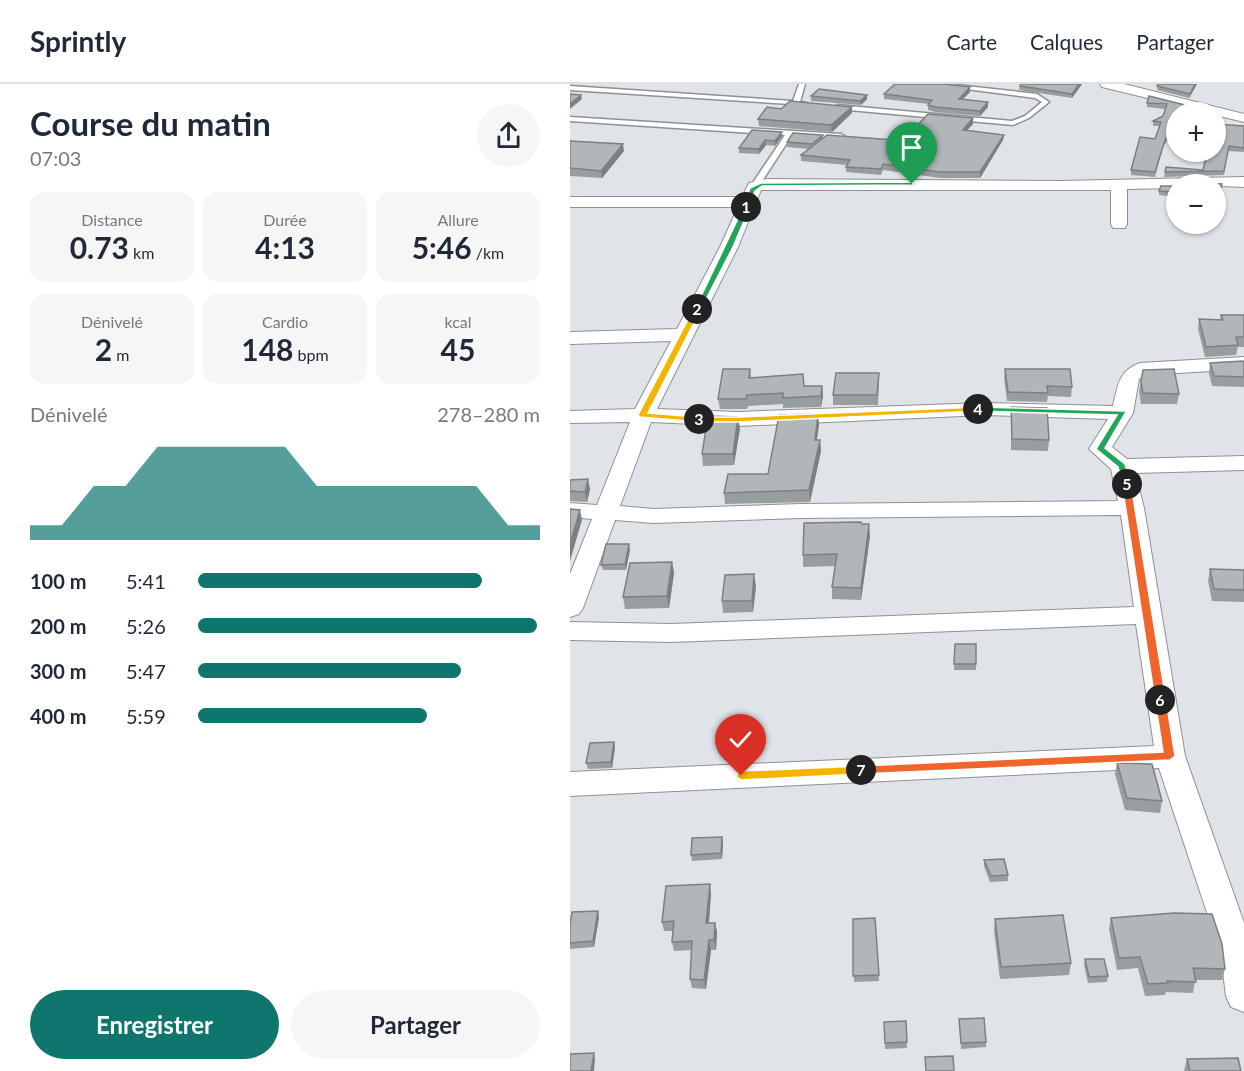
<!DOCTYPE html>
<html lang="fr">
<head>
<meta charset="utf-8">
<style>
	:root { --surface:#fff; --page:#f6f6f7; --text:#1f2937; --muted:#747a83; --line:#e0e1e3; --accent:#0f766e }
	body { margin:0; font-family:Lato,sans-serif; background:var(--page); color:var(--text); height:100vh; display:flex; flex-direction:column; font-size:22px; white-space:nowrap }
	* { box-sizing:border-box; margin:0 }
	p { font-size:20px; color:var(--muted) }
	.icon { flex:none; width:33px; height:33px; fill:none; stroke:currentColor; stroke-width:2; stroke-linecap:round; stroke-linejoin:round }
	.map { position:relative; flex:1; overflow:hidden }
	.details { display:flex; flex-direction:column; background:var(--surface); width:570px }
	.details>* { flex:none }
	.fabs { position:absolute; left:596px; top:18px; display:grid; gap:12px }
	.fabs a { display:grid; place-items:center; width:60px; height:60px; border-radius:50%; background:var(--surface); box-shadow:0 2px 4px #0004; font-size:30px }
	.pin { position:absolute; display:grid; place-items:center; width:51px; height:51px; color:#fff; margin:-62px -26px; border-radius:50% 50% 50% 0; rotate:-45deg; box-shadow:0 0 6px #0007 }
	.pin .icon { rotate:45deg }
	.km { position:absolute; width:30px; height:30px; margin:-15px; border-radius:50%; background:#222; color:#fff; font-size:16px; line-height:30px; text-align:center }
	.round { display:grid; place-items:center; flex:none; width:63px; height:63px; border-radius:32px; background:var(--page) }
	.summary { display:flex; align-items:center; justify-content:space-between; height:102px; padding:0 30px }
	h1 { font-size:33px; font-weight:700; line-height:45px }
	.figures { display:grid; grid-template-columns:repeat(3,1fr); gap:9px; height:102px; padding:6px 30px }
	.figures div { display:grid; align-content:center; border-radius:15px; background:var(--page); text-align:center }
	.figures b { font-size:30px; font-weight:700 }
	.figures small { font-size:16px; font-weight:400 }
	.figures p { font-size:16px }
	.chart { height:168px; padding:12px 30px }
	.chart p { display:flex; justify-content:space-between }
	.chart svg { width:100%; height:108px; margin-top:6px; fill:var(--accent); opacity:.7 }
	.action { display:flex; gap:12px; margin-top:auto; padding:12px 30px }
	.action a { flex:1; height:69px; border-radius:36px; background:var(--accent); color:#fff; font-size:24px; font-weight:700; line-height:69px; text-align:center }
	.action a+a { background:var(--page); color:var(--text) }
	ul { padding:0 30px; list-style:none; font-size:20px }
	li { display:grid; grid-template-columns:96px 72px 1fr; align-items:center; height:45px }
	li i { height:15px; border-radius:8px; background:var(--accent) }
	header { display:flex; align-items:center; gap:36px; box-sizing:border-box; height:84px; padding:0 30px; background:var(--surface); border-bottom:2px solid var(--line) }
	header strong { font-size:28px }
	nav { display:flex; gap:33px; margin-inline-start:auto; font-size:21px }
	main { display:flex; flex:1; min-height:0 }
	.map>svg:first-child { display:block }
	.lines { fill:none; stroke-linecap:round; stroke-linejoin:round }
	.lane-casing { stroke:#8d9095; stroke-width:3 }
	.street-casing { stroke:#8d9095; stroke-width:2 }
	.lane { fill:#fff; fill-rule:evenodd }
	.street { fill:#fff; fill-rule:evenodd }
	.wall { fill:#989d9f }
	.shaded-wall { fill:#7c8082 }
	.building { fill:#b1b7b9; stroke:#7c8082; stroke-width:1.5 }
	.split-1 { fill:#22a559; stroke:#fff; stroke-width:1.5 }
	.split-2 { fill:#22a559; stroke:#fff; stroke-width:1.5 }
	.split-3 { fill:#f5b400; stroke:#fff; stroke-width:1.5 }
	.split-4 { fill:#f5b400; stroke:#fff; stroke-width:1.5 }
	.split-5 { fill:#22a559; stroke:#fff; stroke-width:1.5 }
	.split-6 { fill:#f0652b; stroke:#fff; stroke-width:1.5 }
	.split-7 { fill:#f0652b; stroke:#fff; stroke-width:1.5 }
	.split-8 { fill:#f5b400; stroke:#fff; stroke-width:1.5 }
</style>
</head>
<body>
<header>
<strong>Sprintly</strong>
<nav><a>Carte</a><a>Calques</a><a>Partager</a></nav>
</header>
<main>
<section class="details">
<div class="summary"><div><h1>Course du matin</h1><p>07:03</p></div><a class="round"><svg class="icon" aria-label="share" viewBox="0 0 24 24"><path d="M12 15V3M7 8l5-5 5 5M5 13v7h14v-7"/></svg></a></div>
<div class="figures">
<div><p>Distance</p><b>0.73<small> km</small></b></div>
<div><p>Durée</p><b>4:13</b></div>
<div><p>Allure</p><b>5:46<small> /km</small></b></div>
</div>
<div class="figures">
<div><p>Dénivelé</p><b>2<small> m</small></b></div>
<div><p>Cardio</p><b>148<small> bpm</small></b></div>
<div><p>kcal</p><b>45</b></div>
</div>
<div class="chart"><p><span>Dénivelé</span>278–280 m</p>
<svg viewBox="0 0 160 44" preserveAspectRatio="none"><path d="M0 44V38L10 38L20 22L30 22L40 6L50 6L60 6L70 6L80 6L90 22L100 22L110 22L120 22L130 22L140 22L150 38L160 38V44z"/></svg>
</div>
<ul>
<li><b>100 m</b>5:41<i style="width:83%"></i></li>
<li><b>200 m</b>5:26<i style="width:99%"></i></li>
<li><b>300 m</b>5:47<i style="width:77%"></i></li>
<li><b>400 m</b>5:59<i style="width:67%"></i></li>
</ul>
<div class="action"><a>Enregistrer</a><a>Partager</a></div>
</section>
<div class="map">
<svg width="674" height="987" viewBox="0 0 674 987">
	<rect width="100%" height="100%" fill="#e0e3e8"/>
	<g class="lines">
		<!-- lane casing -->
		<g class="lane-casing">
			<g id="lane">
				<path d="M229,0h6l-5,18 7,1v2l-237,-15v-4l223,15z"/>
				<path d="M358,0h20l89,10 12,8 -20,16 -16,7 -175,-16 -3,-2 3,-2 174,16 13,-5 17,-14 -7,-4z"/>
				<path d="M0,33l271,17 3,2 -3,2 -49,-3 -37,57h-3l-4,-2 37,-55 -215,-14z"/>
			</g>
		</g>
		<!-- street casing -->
		<g class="street-casing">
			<g id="street">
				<path d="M530,0h24l120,30v8l-29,-7v-3h-10l-103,-25z"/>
				<path d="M674,93v10l-68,-3v4l-49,1v35l-2,4h-12l-2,-4v-34h-350l-23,57 -81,162 81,3 246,-9 129,3c5,-20 5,-35 27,-43l104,-6v12l-98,6 -7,4 -6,34 -21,34 15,12 117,-3v14l-109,3 9,35 41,248 59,167v89l-13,-5 -5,-11 -5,-41 -62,-187 -589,28v-24l584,-26 -18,-122 -465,18 -101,-2v-18l101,2 463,-17 -13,-92 -320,3 -147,5 -39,-3 -32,88 -4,6 -9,3v-43l22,-55 -22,-2v-14l27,2 33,-83 -60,1v-12l65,-2 36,-68 -101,3v-12l107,-3 43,-82 18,-40h-168v-10h172l7,-14 18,-4 295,2zM414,331l124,4 -19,30 22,20 7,32 -317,3 -147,5 -34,-3 31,-84 87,4z"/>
			</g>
		</g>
		<!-- lane -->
		<use href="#lane" class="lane"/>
		<!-- street -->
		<use href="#street" class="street"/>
	</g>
	<!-- wall -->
	<g class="wall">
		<path d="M451,0h61l-10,14 -53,-8 1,-4z"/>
		<path d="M588,0h39l-8,14 -32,-8z"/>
		<path d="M400,8l-7,7 25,3v5l-8,9 -45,-4 -7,-2v-5l1,-1 -45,-5v-5z"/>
		<path d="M297,11v4l-6,6 -50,-4v-5z"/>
		<path d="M577,19l50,5 -21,4v16h-2l-11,19 -8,30 -24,-2v-5l24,-31 4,-13h-6v-5l10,-5 2,-7 -18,-2z"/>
		<path d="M282,23v6l-20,19 -73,-6 -1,-7 23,-10z"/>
		<path d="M403,34v6l-6,6 37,5 -1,5 -23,38h-40l-57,-8 -2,5 -35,-3v-5l1,-2 -46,-4v-6l8,-6 -22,-2v-5l36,-7v3l99,4 2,-1 -14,-3v-5z"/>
		<path d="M674,42v26l-16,-1 -4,24 -60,2 1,-5 38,-2z"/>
		<path d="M212,52l-7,10 -9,-1 -7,9 -20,-1v-5z"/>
		<path d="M0,57l54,10 -22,27 -32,-2z"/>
		<path d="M645,100h7l-3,16h-4z"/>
		<path d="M606,102v11l-17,-2v-4z"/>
		<path d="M651,231h23v32h-6l-2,8 -31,2 -7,-28 1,-10 21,1z"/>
		<path d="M640,279l34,1v23l-32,-1 -3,-13z"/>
		<path d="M180,285l1,8 53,9h18l1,10 -2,11 -38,1v-4l-35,2 -1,3h-27l-2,-10z"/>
		<path d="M435,285l67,18 -1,10 -23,-1 -1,6 -40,-1 -3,-23z"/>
		<path d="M573,286l36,24 -2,10h-36l-2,-13z"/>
		<path d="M309,299l-1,22h-45v-10z"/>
		<path d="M441,323l38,33 -1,11 -37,-1z"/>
		<path d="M248,330l1,11 -2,15h3l1,11 -11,51 -85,2 -1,-11 44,-19z"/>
		<path d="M170,344l-6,37 -31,1 -1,-12z"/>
		<path d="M0,396l20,9 -3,13 -17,-1z"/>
		<path d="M292,440l8,12 -9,64 -29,-1v-12l3,-21 -32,1v-12z"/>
		<path d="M60,466l-4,20h-23l-2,-5z"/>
		<path d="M102,478l2,11 -5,35 -44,1 -2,-12z"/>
		<path d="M640,485l34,1v32l-32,-1 -4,-20z"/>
		<path d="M186,502l-3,26 -30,1 -1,-12z"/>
		<path d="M385,560h21v26h-22z"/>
		<path d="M44,658l1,6 -3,20 -24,1 -2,-6z"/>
		<path d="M547,679l45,38 -2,12 -35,-3 -10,-36z"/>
		<path d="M152,753l1,6 -1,16 -30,2 -1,-6z"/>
		<path d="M414,776l24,15v6l-18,1 -6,-16z"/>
		<path d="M141,809l-2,30h6l2,9 -1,18h-5l-5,39 -14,-1 -2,-9 2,-29 -18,1 -2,-9 1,-11h-9l-2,-9z"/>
		<path d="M29,833l-5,30 -24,2v-25z"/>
		<path d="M305,834l4,63 -25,1 -1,-63z"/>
		<path d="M541,834l114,51 -3,11h-27l-2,13 -27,-1 -1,3 -20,1 -7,-28 -21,2 -8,-41z"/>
		<path d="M425,835l76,44 -2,12 -69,4 -6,-48z"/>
		<path d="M515,875l23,17 -1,6 -19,1 -4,-18z"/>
		<path d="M389,935l27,23v5l-25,2z"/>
		<path d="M336,937l1,27 -22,1 -1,-27z"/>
		<path d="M617,975l54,12h-57z"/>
	</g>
	<!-- shaded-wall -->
	<g class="shaded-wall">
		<path d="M509,0h3l-10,14v-4z"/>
		<path d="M625,0h2l-8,14 1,-4z"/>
		<path d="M400,3v5l-11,11v-4z"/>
		<path d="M11,11l1,4 -12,10v-5z"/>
		<path d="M297,11v4l-6,6 -1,-4z"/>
		<path d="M418,18v5l-8,9v-5z"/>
		<path d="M282,23v6l-20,19 -1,-7z"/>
		<path d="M403,34v6l-10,11v-5z"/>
		<path d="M604,39v5l-11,19 -8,30 9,-34z"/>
		<path d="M212,48v4l-7,10v-5z"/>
		<path d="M434,51l-1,5 -23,38v-6z"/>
		<path d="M195,56l1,5 -7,9v-5z"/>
		<path d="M53,60l1,7 -22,27 -1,-7z"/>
		<path d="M252,302l1,10 -2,11v-11z"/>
		<path d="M248,330l1,11 -4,26v-11z"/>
		<path d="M168,333l2,11 -6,37 -1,-11z"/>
		<path d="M250,356l1,11 -11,51 -1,-12z"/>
		<path d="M18,395l2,10 -3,13 -2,-10z"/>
		<path d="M10,426l2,10 -12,41v-17z"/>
		<path d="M299,440l1,12 -9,64v-12z"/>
		<path d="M59,460l1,6 -4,20 -1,-6z"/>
		<path d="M102,478l2,11 -5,35 -2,-12z"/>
		<path d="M184,490l2,12 -3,26 -1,-11z"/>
		<path d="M44,658l1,6 -3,20 -1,-6z"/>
		<path d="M152,753l1,6 -1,16 -1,-6z"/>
		<path d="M140,800l1,9 -3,40 -2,-10z"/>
		<path d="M28,827l1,6 -5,30 -1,-6z"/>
		<path d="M145,839l2,9 -1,18 -2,-10z"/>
		<path d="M139,856l2,10 -5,39 -2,-9z"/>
		<path d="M24,969l1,6 -1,12h-3z"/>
	</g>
	<!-- building -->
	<g class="building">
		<path d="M325,0h48l27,3 -11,12 29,3 -8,9 -45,-4 -7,-2 4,-5 -48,-6z"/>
		<path d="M451,0h58l-7,10 -52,-8z"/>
		<path d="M588,0h37l-5,10 -33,-8z"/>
		<path d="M249,5l48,6 -7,6 -49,-5z"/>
		<path d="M0,10l11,1 -11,9z"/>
		<path d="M579,12l48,12 -2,4h-19v12l-2,-1 -10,20 -9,29 -24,-2 9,-33 15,2 6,-17 -8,-1 10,-5 4,-12 -20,-1z"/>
		<path d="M220,17l62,6 -21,18 -73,-6 9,-12 14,2z"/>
		<path d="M358,30l45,4 -10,12 41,5 -24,37h-40l-57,-8 -2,5 -35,-2 4,-7 -49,-5 26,-20 95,7 5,-4 -1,-2 -16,-3z"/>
		<path d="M645,40l29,2v22l-15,-2 -5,25 -59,1 1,-5 37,3 4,-18h8z"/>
		<path d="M182,46l30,2 -7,9 -10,-1 -6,9 -20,-1z"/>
		<path d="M223,49l30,2 -11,9 -25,-2z"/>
		<path d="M0,57l53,3 -22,27 -31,-3z"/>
		<path d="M609,98l43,2 -3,11h-4v-11h-38z"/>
		<path d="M591,102h15v6l-17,-1z"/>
		<path d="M651,231h23v22h-8l2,8 -32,2 -7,-28 24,1z"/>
		<path d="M673,277l1,3v13l-30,-1 -4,-13z"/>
		<path d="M153,285h27l-1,9 54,-4 1,12h18l-1,10 -38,2v-5l-36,2 -1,4h-28z"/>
		<path d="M435,285h65l2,18 -25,-1 1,7 -40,-1z"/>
		<path d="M604,285l5,25 -36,-1 -2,-12 2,-11z"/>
		<path d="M266,289h43l-2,22h-44z"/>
		<path d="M441,323l36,1 2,32 -37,-1z"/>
		<path d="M248,330l-3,26h5l-11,50 -85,3 4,-19h40l11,-59z"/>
		<path d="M138,332l30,1 -5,37h-31z"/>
		<path d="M18,395l-3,13 -15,-1v-11z"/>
		<path d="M0,425l10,1 -10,34z"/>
		<path d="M291,438l1,2h7l-8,64 -29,-1 5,-33 -34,1 1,-32z"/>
		<path d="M36,460h23l-4,20 -24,1z"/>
		<path d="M102,478l-5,34 -44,1 7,-34z"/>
		<path d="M640,485l34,1v20l-30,-1z"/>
		<path d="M184,490l-2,27h-30l3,-26z"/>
		<path d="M385,560h21v20h-22z"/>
		<path d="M44,658l-3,20 -25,1 4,-20z"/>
		<path d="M547,679l35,1 10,37 -35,-3z"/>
		<path d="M152,753l-1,16 -30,2 1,-17z"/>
		<path d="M434,775l4,16 -17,1 -7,-16z"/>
		<path d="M140,800l-4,39h9l-1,17h-5l-5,40 -14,-1 2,-38 -20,1 2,-21 -12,1 4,-36z"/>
		<path d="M28,827l-5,30 -23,2v-19l2,-12z"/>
		<path d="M604,829l38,1 10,30 3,25 -32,-1 3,14 -29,-1 1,2 -20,1 -8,-27 -21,1 -8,-40z"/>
		<path d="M493,831l8,48 -70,4 -6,-48z"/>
		<path d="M305,834l4,57 -26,1v-57z"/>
		<path d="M515,875h19l4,17 -19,1z"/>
		<path d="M414,934l2,24 -25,1 -2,-24z"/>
		<path d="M336,937l1,21 -22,1 -1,-21z"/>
		<path d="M24,969l-3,18h-21v-17z"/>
		<path d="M383,972l1,15h-28l-1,-14z"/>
		<path d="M668,974l3,13h-51l-3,-12z"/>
	</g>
	<!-- split-1 -->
	<path class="split-1" d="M342,98l2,3 -152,1 -7,5 -6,17 -6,-1 7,-19 11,-5z"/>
	<!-- split-2 -->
	<path class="split-2" d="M174,122l6,1 -17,40 -32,62 -7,2z"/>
	<!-- split-3 -->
	<path class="split-3" d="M124,224l7,1 -53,104 51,4 4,2 -4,3 -59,-5 -2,-2z"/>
	<!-- split-4 -->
	<path class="split-4" d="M408,323l4,2 -1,2 -243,11h-39l-4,-3 4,-2h39z"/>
	<!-- split-5 -->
	<path class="split-5" d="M408,323l147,4 1,1 -21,36 20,16 6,20 -8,2 -5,-19 -22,-18 21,-34 -142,-4 -1,-2z"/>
	<!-- split-6 -->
	<path class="split-6" d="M557,398l4,2 35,216 -6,4 -5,-4 -33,-216z"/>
	<!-- split-7 -->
	<path class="split-7" d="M590,612l6,4 9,56 -5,4 -309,14 -6,-4 6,-4 302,-14 -8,-52z"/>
	<!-- split-8 -->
	<path class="split-8" d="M291,682l6,4 -6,4 -120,6 -5,-4 5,-5z"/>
</svg>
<div class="fabs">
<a>+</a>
<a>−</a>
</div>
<div class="pin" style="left:342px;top:100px;background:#1e9e55"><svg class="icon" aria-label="arrive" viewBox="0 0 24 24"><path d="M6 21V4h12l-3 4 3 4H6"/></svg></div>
<div class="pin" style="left:171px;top:692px;background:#d93025"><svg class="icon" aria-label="check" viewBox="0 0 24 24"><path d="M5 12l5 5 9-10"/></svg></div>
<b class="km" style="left:176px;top:123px">1</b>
<b class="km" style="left:127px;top:225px">2</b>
<b class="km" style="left:129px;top:335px">3</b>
<b class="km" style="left:408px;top:325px">4</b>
<b class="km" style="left:557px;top:400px">5</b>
<b class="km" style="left:590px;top:616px">6</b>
<b class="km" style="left:291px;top:686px">7</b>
</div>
</main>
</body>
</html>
